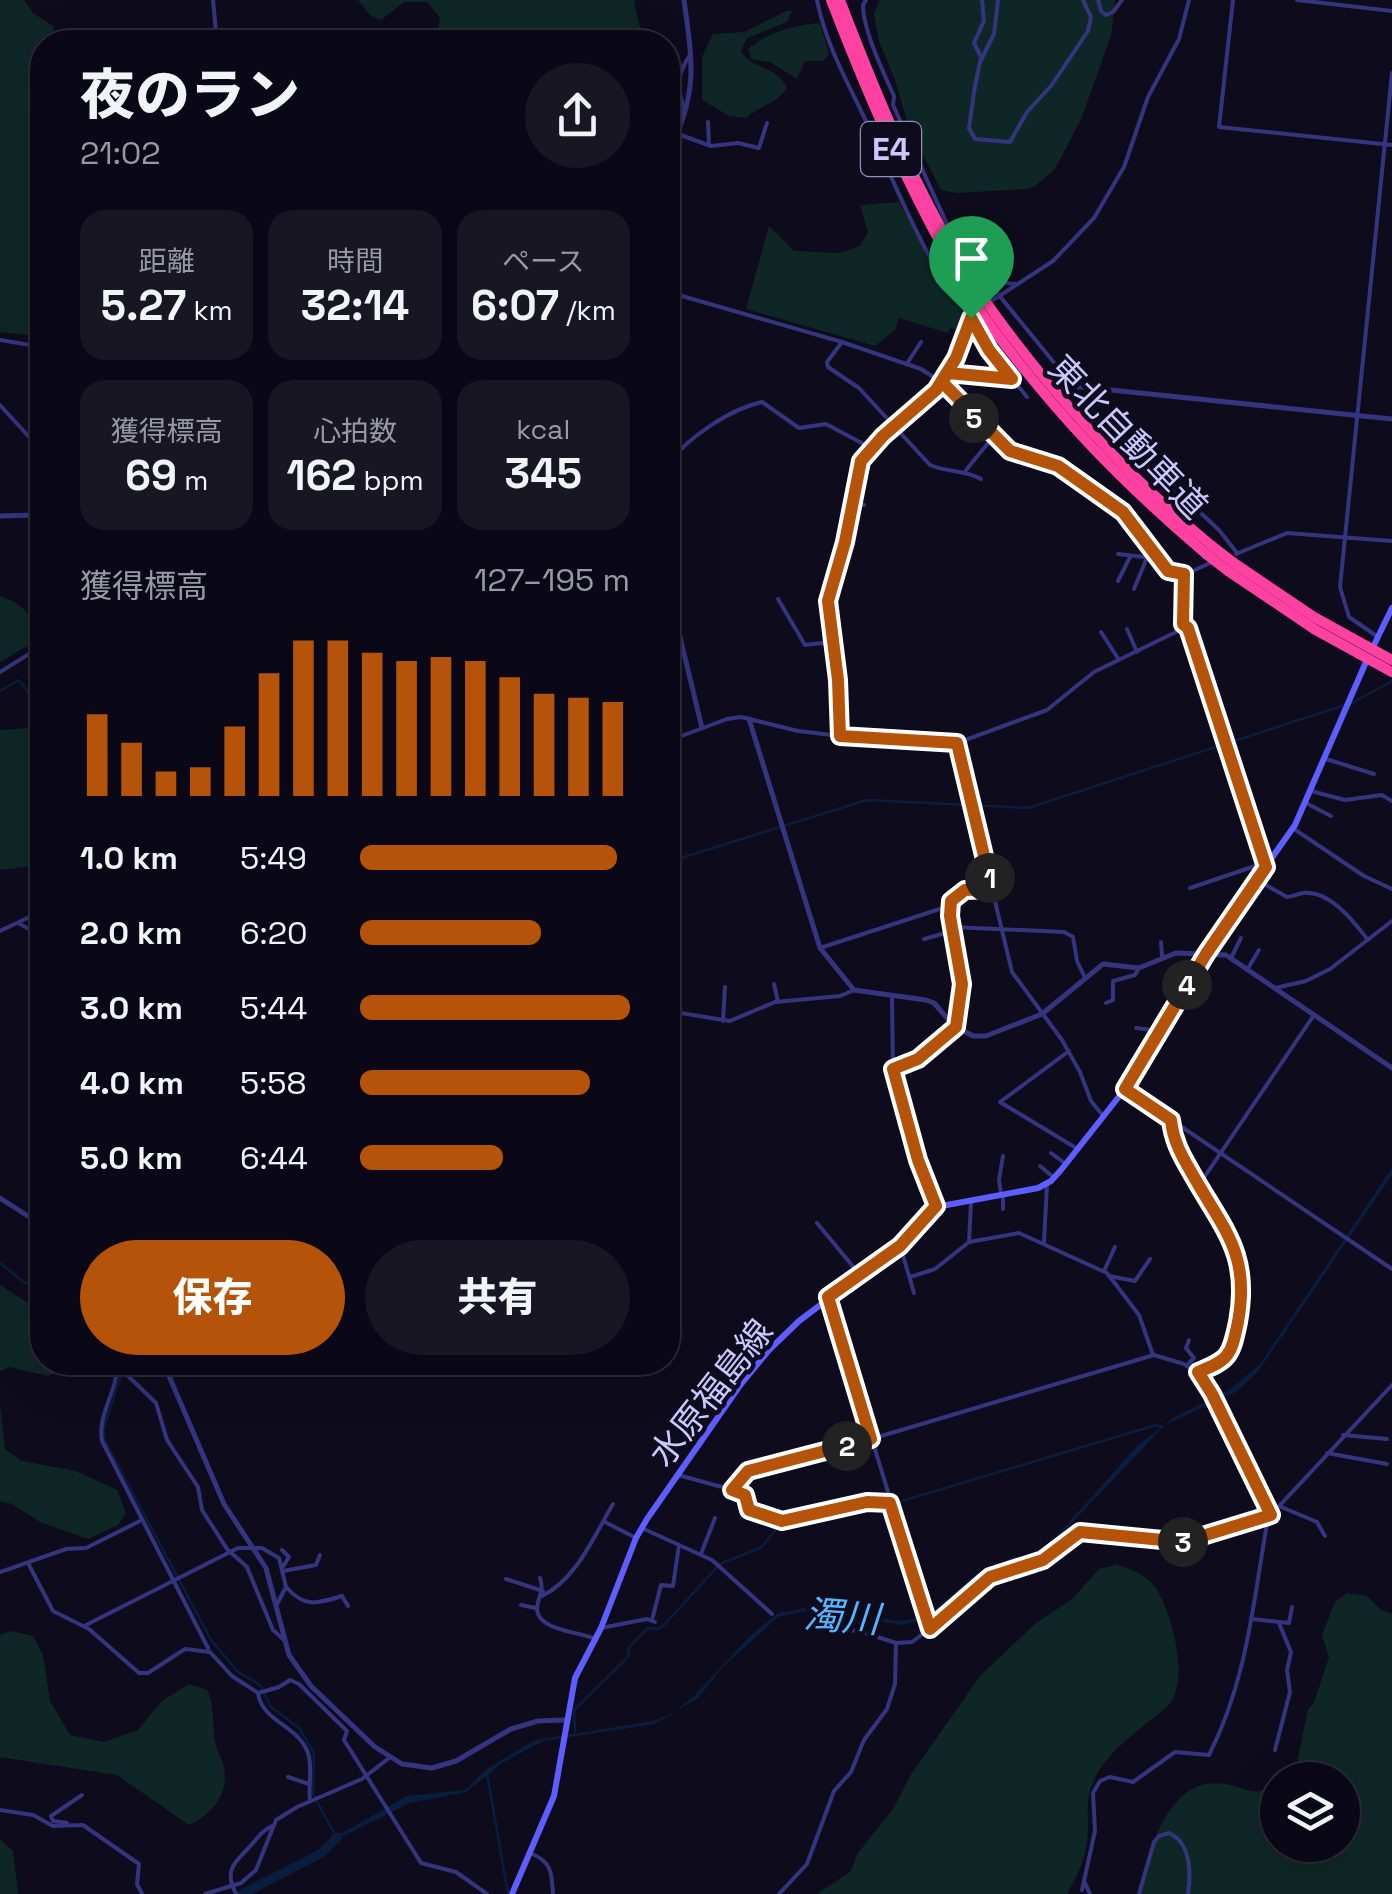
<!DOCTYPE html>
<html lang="ja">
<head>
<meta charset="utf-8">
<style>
	:root { --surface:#0a0816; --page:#181623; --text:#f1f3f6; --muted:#999aa1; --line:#2a2935; --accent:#b45309 }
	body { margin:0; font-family:"Space Grotesk","Noto Sans JP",sans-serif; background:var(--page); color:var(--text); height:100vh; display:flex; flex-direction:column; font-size:38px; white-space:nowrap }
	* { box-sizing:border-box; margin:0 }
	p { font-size:32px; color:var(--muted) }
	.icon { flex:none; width:55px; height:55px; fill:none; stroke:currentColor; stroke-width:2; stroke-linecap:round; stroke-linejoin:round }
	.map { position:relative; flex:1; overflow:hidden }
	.details { position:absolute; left:30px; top:30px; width:650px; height:1345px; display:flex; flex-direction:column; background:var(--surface); border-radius:40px; box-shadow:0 10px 40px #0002,0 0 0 2px var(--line) }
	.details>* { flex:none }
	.buttons { position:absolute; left:1260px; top:1762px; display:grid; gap:20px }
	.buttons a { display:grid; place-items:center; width:100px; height:100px; border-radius:50%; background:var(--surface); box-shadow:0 10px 40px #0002,0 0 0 2px var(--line); font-size:50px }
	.pin { position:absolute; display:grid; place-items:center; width:85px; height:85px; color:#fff; margin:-102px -42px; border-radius:50% 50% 50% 0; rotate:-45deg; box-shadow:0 0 10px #0007 }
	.pin .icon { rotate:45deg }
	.km { position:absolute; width:50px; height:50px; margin:-25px; border-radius:50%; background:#222; color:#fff; font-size:28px; line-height:50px; text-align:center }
	.round { display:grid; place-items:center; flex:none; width:105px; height:105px; border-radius:52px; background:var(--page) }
	.summary { display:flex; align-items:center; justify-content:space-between; height:170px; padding:0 50px }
	h1 { font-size:55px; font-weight:800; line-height:75px }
	.metrics { display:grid; grid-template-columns:repeat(3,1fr); gap:15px; height:170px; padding:10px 50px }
	.metrics div { display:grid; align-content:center; border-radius:25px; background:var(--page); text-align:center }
	.metrics b { font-size:42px; font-weight:800 }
	.metrics small { font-size:28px; font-weight:400 }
	.metrics p { font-size:28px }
	.chart { height:280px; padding:20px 50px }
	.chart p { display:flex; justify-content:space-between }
	.chart svg { width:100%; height:180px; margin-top:10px; stroke:var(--accent); stroke-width:6 }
	.cta { display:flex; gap:20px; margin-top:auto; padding:20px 50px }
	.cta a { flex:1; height:115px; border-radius:60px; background:var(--accent); color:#fff; font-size:40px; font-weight:800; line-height:115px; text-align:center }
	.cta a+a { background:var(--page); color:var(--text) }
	ul { padding:0 50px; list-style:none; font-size:32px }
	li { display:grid; grid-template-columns:160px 120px 1fr; align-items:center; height:75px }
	li i { height:25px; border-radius:12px; background:var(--accent) }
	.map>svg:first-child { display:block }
	.green { fill:#0e2726 }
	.water { fill:#091e3e }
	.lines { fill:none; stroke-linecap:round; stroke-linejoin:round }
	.stream { stroke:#091e3e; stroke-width:2.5 }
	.river { stroke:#091e3e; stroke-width:9 }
	.minor { stroke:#35347e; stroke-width:4 }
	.tertiary { stroke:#35347e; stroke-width:5 }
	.secondary { stroke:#5e5eff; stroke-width:6 }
	.motorway { stroke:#ff42a1; stroke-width:10 }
	.motorway-bridge { stroke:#ff42a1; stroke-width:10 }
	.route-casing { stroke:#fff; stroke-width:20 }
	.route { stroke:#b45309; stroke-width:12 }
	.labels { text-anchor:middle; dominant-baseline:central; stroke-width:9; stroke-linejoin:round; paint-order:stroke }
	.shield { fill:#0e0b1d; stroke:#938fbb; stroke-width:2.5 }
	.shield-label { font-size:32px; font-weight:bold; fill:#ccc7ff }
	.street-label { font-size:35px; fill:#ccc7ff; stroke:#0e0b1d }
	.water-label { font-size:38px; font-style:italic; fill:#55b5ff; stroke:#0e0b1d }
</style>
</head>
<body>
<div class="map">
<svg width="1392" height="1894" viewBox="0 0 1392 1894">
	<rect width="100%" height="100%" fill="#0e0b1d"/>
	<!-- green -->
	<g class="green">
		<path d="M0,0h24l9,13 21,14 -3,15h-9v288l-15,5 -27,-3z"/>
		<path d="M358,0h276l6,28 -7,14c-32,1 -45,-15 -76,0h-121l4,-24 -13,-16h-23l-23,18 -11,-5z"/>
		<path d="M880,0h235l-4,36 -30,83 -26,50 -21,18 -8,2 -69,4 -16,-3 -32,-62 -14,-48 -16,-39 -5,-27z"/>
		<path d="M786,11h6l-5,11 -40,16 -6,13c10,19 36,14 46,37 -12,17 -27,17 -41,30l-17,-2 -27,-16v-43l11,-23 31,-2z"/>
		<path d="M820,23l9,31 -6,7h-18l-8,18 -27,-17 -19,-3 -3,-10c23,-18 43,-23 72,-26z"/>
		<path d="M899,202l44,83 24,33 -3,14 -14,-4 -2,5 -49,-15 -4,12 -20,16 -129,-37 23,-83 25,25 45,2 21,-7 8,-14 -8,-27z"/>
		<path d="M0,596c23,7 34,21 38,44l-38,22z"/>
		<path d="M42,727v138l-42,5v-140z"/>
		<path d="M0,1285l42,27v50l21,1 2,6 -17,7 -38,-9 -10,4z"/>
		<path d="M0,1406l5,43 17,12 54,10 41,19 9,23 -8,12 -30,14 -48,-17 -28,-18 -12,-3z"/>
		<path d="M1116,1565c16,4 32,10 41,25 16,26 33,92 11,116 -29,25 -70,49 -79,89 -2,10 -1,21 -1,32 0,26 -8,45 -21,67h-250l33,-22 8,-19 35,-44 17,-33 70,-100 55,-52 37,-25 27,-30z"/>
		<path d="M1347,1593l20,3 14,14 11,4v280h-255c14,-46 32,-127 97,-108 17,5 28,10 43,-2l1,61h64v-65h-60l15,-17 11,-54 6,-6 15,-46 -7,-22 13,-33z"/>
		<path d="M11,1631l22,5 10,19 7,46 20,34 34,7 34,-12 24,-29 27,-17 18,6c9,19 4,35 9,55 1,8 7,15 8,23 5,27 -13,47 -35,57l-72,-50 -117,-18v-122z"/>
		<path d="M0,1839l13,12 5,43h-18z"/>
	</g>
	<!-- water -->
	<path class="water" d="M1392,1168v7l-135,198 -21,19 -71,33 -119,125 -69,28 -39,32 -19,11 -17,4 -91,-15 -33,7 -56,51 -24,30 -43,26 -112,17 -41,22 -36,29 -56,11 -79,39 6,-6 70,-40 58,-6 22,-21 48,-29 118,-19 20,-8 20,-16 57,-61 28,-23 37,-7 82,15 22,-3 13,-6 44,-38 35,-16 22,-4 22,-16 83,-93 37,-28 56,-28 29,-25z"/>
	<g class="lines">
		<!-- stream -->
		<g class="stream">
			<path d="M0,691l19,-11 9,12 14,6"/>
			<path d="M1352,703l40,-22"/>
			<path d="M668,862l199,-62 161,8 317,-103"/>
			<path d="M0,1263l25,20 17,2"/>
			<path d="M121,1362l1,10 -19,58 1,9 107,201 26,31 23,14 10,21 29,22 15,25 -1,41 23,43"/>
			<path d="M867,1504l17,1"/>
			<path d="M892,1504l264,-79 6,2"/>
			<path d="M575,1732l-1,-22 54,-53 1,-10 19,-19 11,1 5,-4 56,-61 42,-17 19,-24"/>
			<path d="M487,1773l21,121"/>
		</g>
		<!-- river -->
		<path class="river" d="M242,1894l78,-40 18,-17"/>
		<!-- minor -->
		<g class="minor">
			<path d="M213,0l4,42"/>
			<path d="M817,0c9,45 30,81 49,121 26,56 49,115 82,167 7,11 16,18 23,30l-15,40 -20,32 -53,46 -22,25 -16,81 -18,59 11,78 2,57"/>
			<path d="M866,0l-3,5c0,25 21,69 31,91l-1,9 54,119 24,37 130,159 118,110 18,23"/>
			<path d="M982,0l2,21 -10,22 8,16"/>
			<path d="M998,0l-4,34 -14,28 -6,30 -5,36 6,11 35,3 17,-30 24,-26 37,-55 3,-14 -8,-17"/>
			<path d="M1098,0l3,11 5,4 7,-3 9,-12"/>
			<path d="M1233,0l-14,127 173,18"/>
			<path d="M1297,0l95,11"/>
			<path d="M684,111c-6,-24 -9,-34 6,-56"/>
			<path d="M708,122l1,23"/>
			<path d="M678,134l33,12 27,-3 21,5 8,-25"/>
			<path d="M987,282l30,2"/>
			<path d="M668,292l174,50 79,27 20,13 69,69 48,15 65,47 45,58 16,4"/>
			<path d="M993,300l60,-39 41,-43 30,-51 24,-70 31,-58 10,-39"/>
			<path d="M973,314l-2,4 18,32 38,47"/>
			<path d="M0,340l30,5 12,-2"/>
			<path d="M842,342l-15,20 1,5 31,21 71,77c18,8 34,4 51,14"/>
			<path d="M908,362l13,-20"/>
			<path d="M948,373l64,6 7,-4"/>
			<path d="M0,405l31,34 11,166"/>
			<path d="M668,464c19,-26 62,-55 94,-62l37,26 27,-4 45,24"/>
			<path d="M966,470l27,-33"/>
			<path d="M852,502l12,3"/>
			<path d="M1118,554l44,5"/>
			<path d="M1236,554l51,-21 105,8"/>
			<path d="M1118,581l12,-24"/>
			<path d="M1134,589l12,-29"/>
			<path d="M778,599l27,46 17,-2 12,6"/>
			<path d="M1183,625l5,3 77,237"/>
			<path d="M1127,629l10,23"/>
			<path d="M1101,632l18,28"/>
			<path d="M1378,637l-29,-20 -9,-30 52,-514"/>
			<path d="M0,672l42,-26"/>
			<path d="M668,741l59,-22 14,-2 57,14 42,5 117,7 90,-33 47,-38 86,-42 4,-9v-46l26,-12"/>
			<path d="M957,743l55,229 50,68 18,32 11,29 13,16"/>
			<path d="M1326,759l48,15"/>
			<path d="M1311,791l34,9 37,-5 10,6"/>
			<path d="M1306,803l25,13"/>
			<path d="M1294,829l70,47 28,13"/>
			<path d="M1257,880l30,17c6,0 10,-3 16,-4 27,-3 51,29 65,47"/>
			<path d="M1190,888l74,-25"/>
			<path d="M18,923l24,13"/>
			<path d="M953,927l111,5 9,5 4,24 8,17"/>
			<path d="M0,931l42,-20"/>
			<path d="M668,932l9,31 -9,23"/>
			<path d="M924,939l29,-8"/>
			<path d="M1161,942l1,14"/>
			<path d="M820,948l129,-42"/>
			<path d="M1231,958l10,-20"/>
			<path d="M1247,970l12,-20"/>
			<path d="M774,984l4,18"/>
			<path d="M1275,988l31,-7 24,-12 62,-48"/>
			<path d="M892,997l1,75 25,88 18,47"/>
			<path d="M1106,1003l7,-3v-19l22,-6 4,-7"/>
			<path d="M668,1011l62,10 45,-19 65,-6 14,-6"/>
			<path d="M723,1021l2,-34"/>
			<path d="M1136,1028l24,3"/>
			<path d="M1069,1051l-69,51 76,46"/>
			<path d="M893,1069l25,-10 38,-32 6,-43 -13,-68 2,-15 14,-12h27"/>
			<path d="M1127,1090l265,179"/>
			<path d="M1171,1121c2,19 10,33 19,50 33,57 61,81 48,151 -7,33 -9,38 -40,50"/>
			<path d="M1051,1153l15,11"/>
			<path d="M1040,1166l12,10"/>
			<path d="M1199,1185l115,-170"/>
			<path d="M1001,1194l-2,-14 4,-24"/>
			<path d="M1003,1194v15"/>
			<path d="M817,1223l43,52"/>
			<path d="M969,1242l2,-39"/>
			<path d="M1044,1243l3,-59"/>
			<path d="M900,1245l14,48"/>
			<path d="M1104,1271l11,-24"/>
			<path d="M1109,1276l26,5 15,-22"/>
			<path d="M910,1277l25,-8 34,-27 50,-9 88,40 32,42 14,40"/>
			<path d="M829,1299l101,330"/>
			<path d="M117,1362c2,28 -20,51 -15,79l106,207"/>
			<path d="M1188,1364l6,-6 -8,-10 3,-8"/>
			<path d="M118,1372l9,3 29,28 11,37 31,47 4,23 25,39 20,18 26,63 11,10"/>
			<path d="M1343,1435l44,4"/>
			<path d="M1327,1453l60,11"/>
			<path d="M678,1475l55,15 15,-19 123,-32 283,-84 30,9 18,13 69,138"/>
			<path d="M733,1490l12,5 4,15 33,11 85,-19 23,1"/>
			<path d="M1279,1506l38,16 8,14"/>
			<path d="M605,1522l31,16"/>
			<path d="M644,1529l68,31 60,54"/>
			<path d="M282,1550l7,7 -7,11"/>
			<path d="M701,1554l14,-36"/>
			<path d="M28,1563l25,48 36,18 50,44h9l37,-24 25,3 22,24 26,17c4,29 40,32 50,60 5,14 0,33 2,48"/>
			<path d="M283,1571l33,-6 4,-10"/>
			<path d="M0,1572l66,-23 20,-1 56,-28"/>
			<path d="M540,1578c5,14 -3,19 -3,32 2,20 41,22 56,28"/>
			<path d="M506,1579l37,12"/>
			<path d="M286,1587c19,21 30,17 56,9l6,10"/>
			<path d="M542,1596c35,-17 53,-62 71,-92"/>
			<path d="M521,1605l15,3"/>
			<path d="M1252,1619l37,4 3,-16"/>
			<path d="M652,1620l9,-35 12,1 6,-41"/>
			<path d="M86,1625l152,-77h24l17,10 7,29 -9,17"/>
			<path d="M601,1628l46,-9 8,3"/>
			<path d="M845,1630l14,1 37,12 16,-1 28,-21 50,-44 53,-17 38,-27 23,-1 79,10 85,-24 124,-133"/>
			<path d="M258,1693l21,-6 11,-7 9,4 48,47 -3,9 77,123 35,9 31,22"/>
			<path d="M1275,1750l15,-58 -3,-22 4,-18 -12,-29"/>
			<path d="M288,1777l21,7"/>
			<path d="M0,1810l33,5 20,11 30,-1 56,39 -2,20 5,10"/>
			<path d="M67,1823l-14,-2 -2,-5 31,-21"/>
			<path d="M530,1853c21,8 22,19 23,41"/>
			<path d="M1084,1881l6,13"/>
			<path d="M1082,1890l13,-59 -2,-38 7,-12 10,-4 23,5 42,-30 34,3c39,-77 44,-153 59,-237"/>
			<path d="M205,1894l36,-11 15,-13 20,-50 21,-13 65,-28 27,-21"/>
			<path d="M236,1894c-14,-27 2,-33 17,-51 7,-8 9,-12 19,-17"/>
			<path d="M779,1894l28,-30 27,-73 17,-19 13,-32 23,-31 8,-25 1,-40"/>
			<path d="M1139,1894l15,-52 5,-6 10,-3c22,10 22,40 19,61"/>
		</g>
		<!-- tertiary -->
		<g class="tertiary">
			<path d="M668,157c29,-68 26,-85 16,-157"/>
			<path d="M1072,386l320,33"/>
			<path d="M0,516l35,-1"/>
			<path d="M668,587l34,141"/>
			<path d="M749,719l71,229 34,42 72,10 8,3 20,23 19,10h13l56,-22 61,-50 36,4 37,-15 50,2 166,113"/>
			<path d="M0,1198l42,27"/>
			<path d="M163,1362l61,142 42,64 23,87 22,31 64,61 27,17 30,4 24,-7 55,-32 27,-8 27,-1"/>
		</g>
		<!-- secondary -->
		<g class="secondary">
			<path d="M1374,645l18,-37"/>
			<path d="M512,1894l42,-98 21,-118 26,-50 35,-90 11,-19 94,-135 28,-34 30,-29 101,-76 36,-38 102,-19 13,-7 10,-11 64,-81 80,-136 90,-128 71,-163"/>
		</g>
		<!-- motorway -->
		<g class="motorway">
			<path d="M831,0c40,104 80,194 136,291"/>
			<path d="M840,0c38,99 78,197 136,287"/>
			<path d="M996,316c63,86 134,162 216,230"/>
			<path d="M987,321c68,92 131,158 219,233"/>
			<path d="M1234,563l80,54 78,43"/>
			<path d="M1228,571l86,58 78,43"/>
		</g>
		<!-- motorway-bridge -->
		<g class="motorway-bridge">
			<path d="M976,287l20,29"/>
			<path d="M967,291l20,30"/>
			<path d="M1212,546l22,17"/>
			<path d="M1206,554l22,17"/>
		</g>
	</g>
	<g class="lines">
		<!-- route casing -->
		<g class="route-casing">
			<path id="route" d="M971,318l-15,40 -20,32 -53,46 -22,25 -16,81 -17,59 10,79 2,56 117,7 35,146 -27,1 -14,11 -1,15 12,68 -6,43 -38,32 -25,10 25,91 18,46 -36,40 -72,51 43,142 -123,32 -16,19 13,5 4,15 33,11 85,-19 23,1 40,126 60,-52 53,-17 37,-28 103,10 88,-27 -59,-121 -14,-22c31,-12 33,-16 40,-50 13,-70 -16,-94 -48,-152 -10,-17 -17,-31 -19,-50l-46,-31 81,-135 60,-87 -78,-239 -5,-4 1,-50 -16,-3 -45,-59 -65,-46 -48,-15 -68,-69 6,-9 64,6 -23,-29 -18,-32"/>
		</g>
		<!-- route -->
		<use href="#route" class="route"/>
	</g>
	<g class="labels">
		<!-- shield labels -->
		<rect class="shield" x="861" y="122" width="60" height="54" rx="8"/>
		<g class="shield-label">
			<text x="891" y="149">E4</text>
		</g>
		<!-- street labels -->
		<g class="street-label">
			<text transform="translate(1128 437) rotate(46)">東北自動車道</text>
			<text transform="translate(711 1393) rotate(-52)">水原福島線</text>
		</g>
		<!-- water labels -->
		<g class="water-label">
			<text transform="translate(842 1617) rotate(4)">濁川</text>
		</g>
	</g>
</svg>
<div class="buttons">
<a><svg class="icon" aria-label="layers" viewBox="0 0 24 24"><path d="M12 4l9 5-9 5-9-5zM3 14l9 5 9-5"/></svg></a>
</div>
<div class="pin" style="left:971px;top:318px;background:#1e9e55"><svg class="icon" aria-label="arrive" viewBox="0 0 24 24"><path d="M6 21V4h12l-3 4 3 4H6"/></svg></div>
<b class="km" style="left:990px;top:878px">1</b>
<b class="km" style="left:847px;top:1446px">2</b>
<b class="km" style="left:1183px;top:1542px">3</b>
<b class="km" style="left:1187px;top:985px">4</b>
<b class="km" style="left:974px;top:418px">5</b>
<section class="details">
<div class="summary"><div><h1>夜のラン</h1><p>21:02</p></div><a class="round"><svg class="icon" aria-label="share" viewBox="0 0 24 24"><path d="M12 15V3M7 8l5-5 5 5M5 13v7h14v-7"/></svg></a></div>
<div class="metrics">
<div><p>距離</p><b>5.27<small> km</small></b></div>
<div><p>時間</p><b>32:14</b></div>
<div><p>ペース</p><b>6:07<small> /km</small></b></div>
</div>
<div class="metrics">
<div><p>獲得標高</p><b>69<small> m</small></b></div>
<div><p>心拍数</p><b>162<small> bpm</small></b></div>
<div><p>kcal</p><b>345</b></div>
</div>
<div class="chart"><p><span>獲得標高</span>127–195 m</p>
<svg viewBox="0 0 160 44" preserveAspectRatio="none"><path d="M5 44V24M15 44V31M25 44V38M35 44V37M45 44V27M55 44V14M65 44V6M75 44V6M85 44V9M95 44V11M105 44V10M115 44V11M125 44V15M135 44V19M145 44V20M155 44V21"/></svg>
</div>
<ul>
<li><b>1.0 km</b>5:49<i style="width:95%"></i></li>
<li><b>2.0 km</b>6:20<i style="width:67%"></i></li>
<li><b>3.0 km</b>5:44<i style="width:100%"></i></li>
<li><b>4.0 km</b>5:58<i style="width:85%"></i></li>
<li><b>5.0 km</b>6:44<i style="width:53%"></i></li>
</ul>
<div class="cta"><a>保存</a><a>共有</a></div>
</section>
</div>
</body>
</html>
